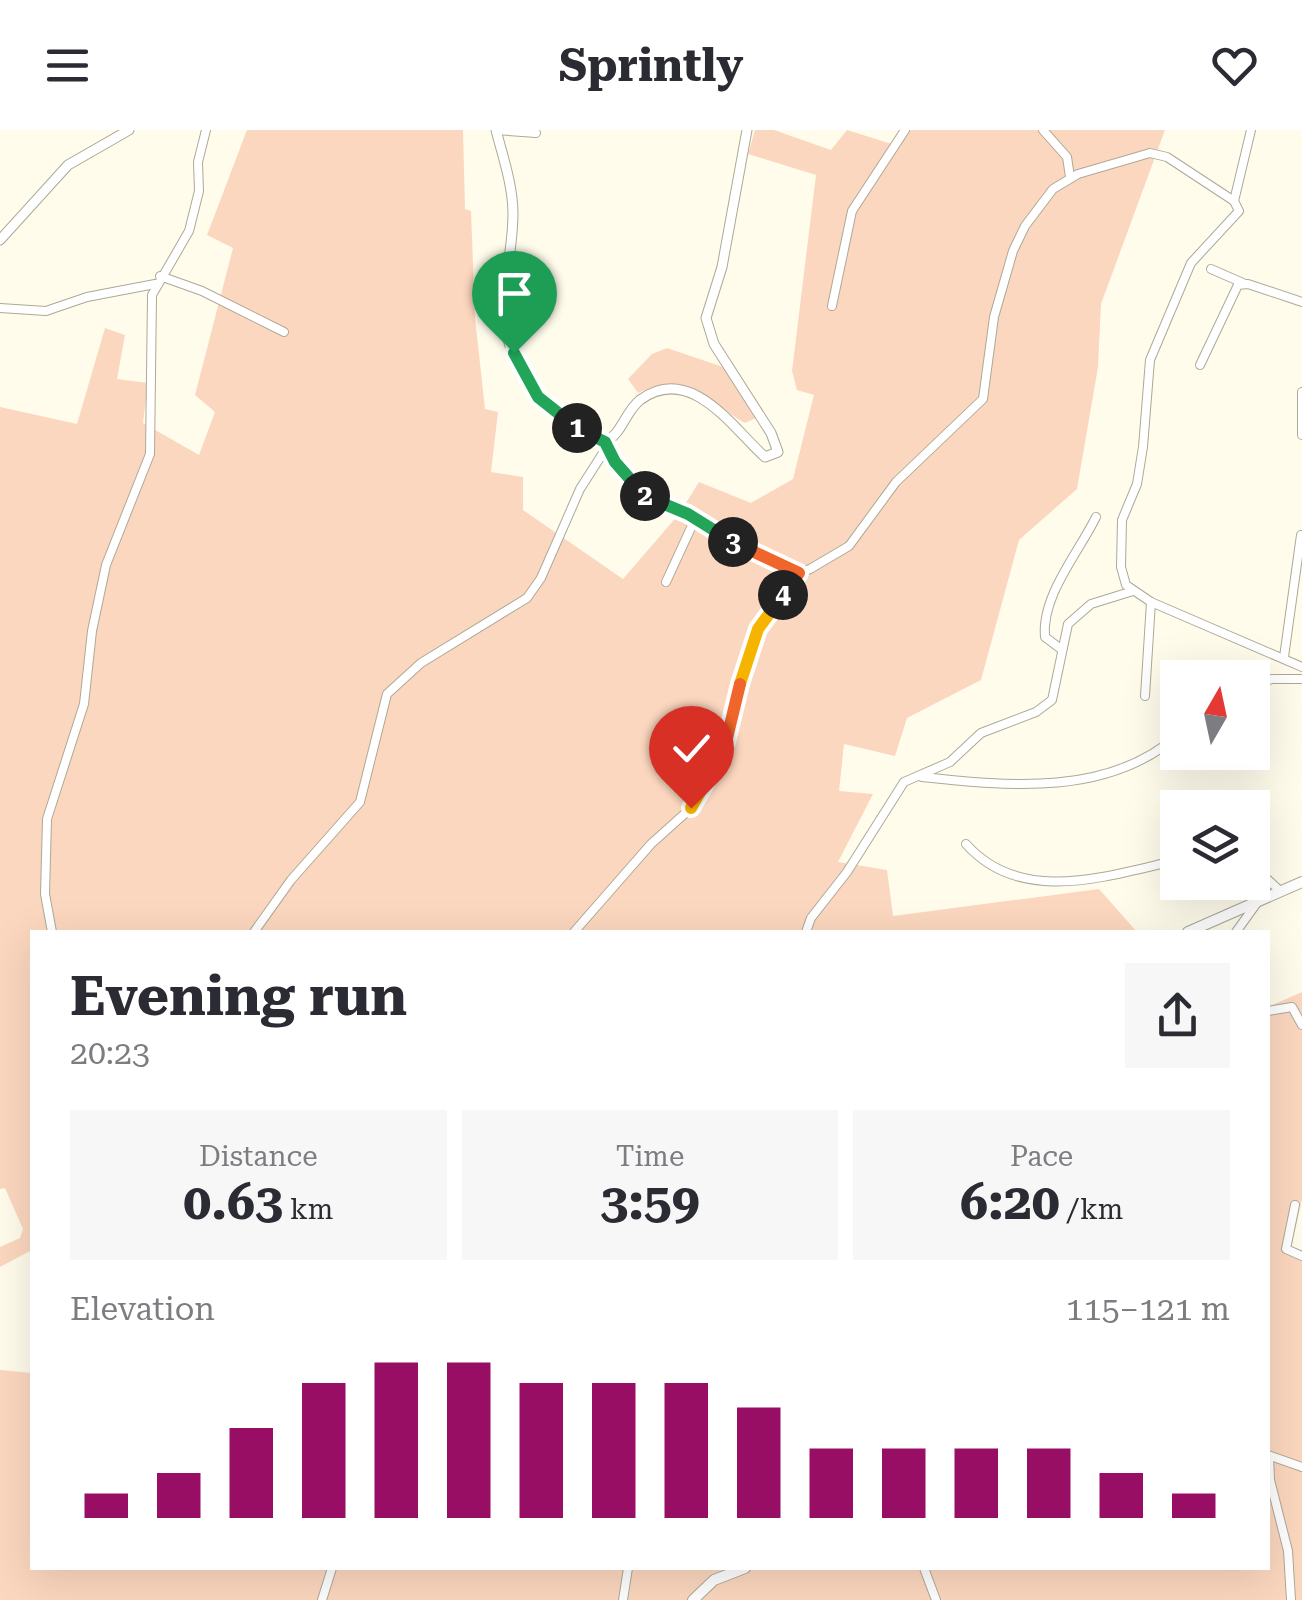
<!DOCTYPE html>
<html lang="en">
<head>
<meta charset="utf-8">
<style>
	:root { --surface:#fff; --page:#f7f7f7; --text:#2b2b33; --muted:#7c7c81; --accent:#970e64 }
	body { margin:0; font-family:"Roboto Serif",serif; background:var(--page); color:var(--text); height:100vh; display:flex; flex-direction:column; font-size:38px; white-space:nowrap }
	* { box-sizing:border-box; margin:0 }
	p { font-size:32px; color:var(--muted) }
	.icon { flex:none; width:55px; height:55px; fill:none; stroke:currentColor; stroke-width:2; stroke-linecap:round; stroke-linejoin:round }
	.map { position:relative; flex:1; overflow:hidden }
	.panel { position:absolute; left:30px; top:800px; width:1240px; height:640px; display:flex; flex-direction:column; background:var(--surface); border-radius:0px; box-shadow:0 10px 40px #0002 }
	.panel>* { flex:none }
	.needle { width:65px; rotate:9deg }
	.fabs { position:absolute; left:1160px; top:530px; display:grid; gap:20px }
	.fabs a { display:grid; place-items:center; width:110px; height:110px; border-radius:0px; background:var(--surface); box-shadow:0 10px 40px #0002; font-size:50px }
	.pin { position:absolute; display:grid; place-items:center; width:85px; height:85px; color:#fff; margin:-102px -42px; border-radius:50% 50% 50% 0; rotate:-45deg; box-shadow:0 0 10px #0007 }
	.pin .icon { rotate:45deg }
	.km { position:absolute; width:50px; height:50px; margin:-25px; border-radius:50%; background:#222; color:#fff; font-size:28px; line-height:50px; text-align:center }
	.round { display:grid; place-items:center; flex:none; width:105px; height:105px; border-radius:0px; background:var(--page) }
	.summary { display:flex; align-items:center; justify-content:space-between; height:170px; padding:0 40px }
	h1 { font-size:55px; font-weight:700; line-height:75px }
	.metrics { display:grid; grid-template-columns:repeat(3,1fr); gap:15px; height:170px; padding:10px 40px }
	.metrics div { display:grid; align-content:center; border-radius:0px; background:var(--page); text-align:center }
	.metrics b { font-size:50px; font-weight:700 }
	.metrics small { font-size:28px; font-weight:400 }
	.metrics p { font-size:28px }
	.chart { height:280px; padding:20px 40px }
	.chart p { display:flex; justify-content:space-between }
	.chart svg { width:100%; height:180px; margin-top:10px; stroke:var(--accent); stroke-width:6 }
	header { display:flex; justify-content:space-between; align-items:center; height:130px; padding:0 40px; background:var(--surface); font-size:45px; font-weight:700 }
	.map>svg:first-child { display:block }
	.green { fill:#fcd7bf }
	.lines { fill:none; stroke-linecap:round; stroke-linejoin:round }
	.minor-casing { stroke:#ada997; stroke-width:10 }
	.tertiary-casing { stroke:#ada997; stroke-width:11 }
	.secondary-casing { stroke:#ada997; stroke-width:12 }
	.minor { stroke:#fff; stroke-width:8 }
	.tertiary { stroke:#fff; stroke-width:9 }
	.secondary { stroke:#fff; stroke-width:10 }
	.split-1-casing { stroke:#fff; stroke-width:20 }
	.split-2-casing { stroke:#fff; stroke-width:20 }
	.split-3-casing { stroke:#fff; stroke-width:20 }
	.split-4-casing { stroke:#fff; stroke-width:20 }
	.split-5-casing { stroke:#fff; stroke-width:20 }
	.split-6-casing { stroke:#fff; stroke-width:20 }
	.split-7-casing { stroke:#fff; stroke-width:20 }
	.split-1 { stroke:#22a559; stroke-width:12 }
	.split-2 { stroke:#22a559; stroke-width:12 }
	.split-3 { stroke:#22a559; stroke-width:12 }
	.split-4 { stroke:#f0652b; stroke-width:12 }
	.split-5 { stroke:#f5b400; stroke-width:12 }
	.split-6 { stroke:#f0652b; stroke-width:12 }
	.split-7 { stroke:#f5b400; stroke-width:12 }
</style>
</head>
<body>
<header><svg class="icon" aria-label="menu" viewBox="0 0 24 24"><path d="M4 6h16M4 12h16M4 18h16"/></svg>Sprintly<svg class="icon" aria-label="heart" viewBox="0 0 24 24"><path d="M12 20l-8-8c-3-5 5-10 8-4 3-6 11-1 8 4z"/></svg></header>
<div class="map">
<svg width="1302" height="1470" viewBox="0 0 1302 1470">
	<rect width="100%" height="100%" fill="#fffcec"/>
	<!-- green -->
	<g class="green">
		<path d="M247,0h216l2,79 6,2 4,107 10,91 13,3 -7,60 32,5v33l100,69 56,-65 20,-32 52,21 42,-24 21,-84 -17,-5 -5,-19 24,-196 -68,-21 7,-24h19l57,20 16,-20 48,15 9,-15h261l-64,174 -3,63 -21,122 -58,51 -38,140 -74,38 -12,38 -51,-12 -5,47 34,3 -35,68 49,8 6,46 206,-27 38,43h-1105v318l-32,17v-20l20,-9 3,-9 -18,-41 -5,1v-782l77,17 28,-96 20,7 -8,44 31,4 -5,40 56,32 16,-43 -20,-17 38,-147 -26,-13z"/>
		<path d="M667,218l56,19 33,51 -11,5c-38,-22 -56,-54 -107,-30l-10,-14 24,-25z"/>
		<path d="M1302,862v207l-11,49 11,4v348h-1302v-230l32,3v195h1236v-561z"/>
	</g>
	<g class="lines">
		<!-- minor casing -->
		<g class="minor-casing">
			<g id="minor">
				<path d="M496,0l40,3"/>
				<path d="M1043,0l24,27 3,20"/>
				<path d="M1251,0l-17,71 5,10 -48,52 -41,97 -7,87 -6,37 -15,36 -1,47 5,18 25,17 151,65"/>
				<path d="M1211,139l32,14"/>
				<path d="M160,146l42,15 82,41"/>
				<path d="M832,176l20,-95 53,-81"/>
				<path d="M0,178l46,3 41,-14 68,-13"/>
				<path d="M1200,235l38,-80 10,-1 54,18"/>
				<path d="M1302,262v43"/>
				<path d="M666,452l29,-63"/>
				<path d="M1061,519l-16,-12c-4,-41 34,-85 51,-120"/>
				<path d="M1284,527l17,-122"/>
				<path d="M1252,556l20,-7h30"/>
				<path d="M1145,566l6,-94"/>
				<path d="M922,647c86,9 186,20 256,-42"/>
				<path d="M966,714c55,62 141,32 212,16"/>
				<path d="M1252,735l27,25"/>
				<path d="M52,802l-7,-38 2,-75 37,-115 8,-73 14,-66 44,-111 2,-159 37,-64 10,-40 -1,-29 8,-32"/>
				<path d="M254,802l37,-52 69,-78 27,-108 34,-31 106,-65 14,-20 39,-89 23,-36 4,-3 31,40 17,13 33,11 85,49 26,10 11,-4 39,-23 47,-64 87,-83 11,-82 19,-66 12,-25 28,-37 25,-15 72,-21 17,4 67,44"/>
				<path d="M574,802l77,-88 40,-36 34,-66 33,-113 41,-56"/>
				<path d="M806,802l5,-14 36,-46 57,-90 46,-20 31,-29 55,-21 16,-12 16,-76 23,-20 42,-13"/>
				<path d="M1236,802l23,-32"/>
				<path d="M1268,881l24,-4 10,18"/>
				<path d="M1295,1075l-9,44 16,7"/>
				<path d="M1268,1325l34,12"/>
				<path d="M1269,1326l1,24 18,71 3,49"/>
				<path d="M924,1438l12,32"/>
				<path d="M322,1470l10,-32"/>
				<path d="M623,1470l5,-32"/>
			</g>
		</g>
		<!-- tertiary casing -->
		<g class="tertiary-casing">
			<g id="tertiary">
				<path d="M496,0c7,27 17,56 17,84 0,31 -8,61 -9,92 -2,62 45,103 91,135l10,1"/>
				<path d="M0,110l68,-75 61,-35"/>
				<path d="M605,312c17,-8 20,-30 35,-42 51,-38 94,30 125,57l13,-5 -7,-19 -57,-89 -8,-26 16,-51 25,-137"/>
			</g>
		</g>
		<!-- secondary casing -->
		<g class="secondary-casing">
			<g id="secondary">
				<path d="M1188,802l114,-50"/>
				<path d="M693,1470l21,-20 31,-12"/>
			</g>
		</g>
		<!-- minor -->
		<use href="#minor" class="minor"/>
		<!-- tertiary -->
		<use href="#tertiary" class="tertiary"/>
		<!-- secondary -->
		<use href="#secondary" class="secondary"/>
	</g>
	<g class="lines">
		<!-- split-1 casing -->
		<g class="split-1-casing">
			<path id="split-1" d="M514,223l24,44 39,31"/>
		</g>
		<!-- split-2 casing -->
		<g class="split-2-casing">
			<path id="split-2" d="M577,298l28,14 10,20 30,34"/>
		</g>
		<!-- split-3 casing -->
		<g class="split-3-casing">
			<path id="split-3" d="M645,366l43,18 45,28"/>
		</g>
		<!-- split-4 casing -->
		<g class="split-4-casing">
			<path id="split-4" d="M733,412l66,31 -16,22"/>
		</g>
		<!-- split-5 casing -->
		<g class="split-5-casing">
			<path id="split-5" d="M740,554l18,-55 25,-34"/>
		</g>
		<!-- split-6 casing -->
		<g class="split-6-casing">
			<path id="split-6" d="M708,648l18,-36 14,-58"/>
		</g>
		<!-- split-7 casing -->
		<g class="split-7-casing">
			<path id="split-7" d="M691,678l17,-30"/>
		</g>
		<!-- split-1 -->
		<use href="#split-1" class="split-1"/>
		<!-- split-2 -->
		<use href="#split-2" class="split-2"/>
		<!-- split-3 -->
		<use href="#split-3" class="split-3"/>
		<!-- split-4 -->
		<use href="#split-4" class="split-4"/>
		<!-- split-5 -->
		<use href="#split-5" class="split-5"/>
		<!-- split-6 -->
		<use href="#split-6" class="split-6"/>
		<!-- split-7 -->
		<use href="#split-7" class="split-7"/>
	</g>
</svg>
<div class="fabs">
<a><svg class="needle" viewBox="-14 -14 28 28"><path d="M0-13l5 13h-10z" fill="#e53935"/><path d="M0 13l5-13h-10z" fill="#7c7c81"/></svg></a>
<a><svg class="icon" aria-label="layers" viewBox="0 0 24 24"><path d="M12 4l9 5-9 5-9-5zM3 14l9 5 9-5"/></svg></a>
</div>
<div class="pin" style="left:514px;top:223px;background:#1e9e55"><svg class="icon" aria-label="arrive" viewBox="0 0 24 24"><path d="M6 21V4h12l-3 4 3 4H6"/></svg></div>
<div class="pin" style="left:691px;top:678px;background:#d93025"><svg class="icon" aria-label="check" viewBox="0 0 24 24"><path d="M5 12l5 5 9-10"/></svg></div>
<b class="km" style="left:577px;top:298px">1</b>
<b class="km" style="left:645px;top:366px">2</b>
<b class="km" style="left:733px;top:412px">3</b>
<b class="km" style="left:783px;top:465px">4</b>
<section class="panel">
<div class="summary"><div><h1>Evening run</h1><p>20:23</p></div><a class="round"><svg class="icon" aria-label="share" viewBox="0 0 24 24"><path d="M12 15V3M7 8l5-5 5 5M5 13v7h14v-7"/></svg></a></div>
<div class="metrics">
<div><p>Distance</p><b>0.63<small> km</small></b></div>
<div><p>Time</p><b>3:59</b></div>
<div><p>Pace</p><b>6:20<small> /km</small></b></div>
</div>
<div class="chart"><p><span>Elevation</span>115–121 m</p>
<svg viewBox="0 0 160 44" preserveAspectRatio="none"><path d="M5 44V38M15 44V33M25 44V22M35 44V11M45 44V6M55 44V6M65 44V11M75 44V11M85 44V11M95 44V17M105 44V27M115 44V27M125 44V27M135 44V27M145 44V33M155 44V38"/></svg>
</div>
</section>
</div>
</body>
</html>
